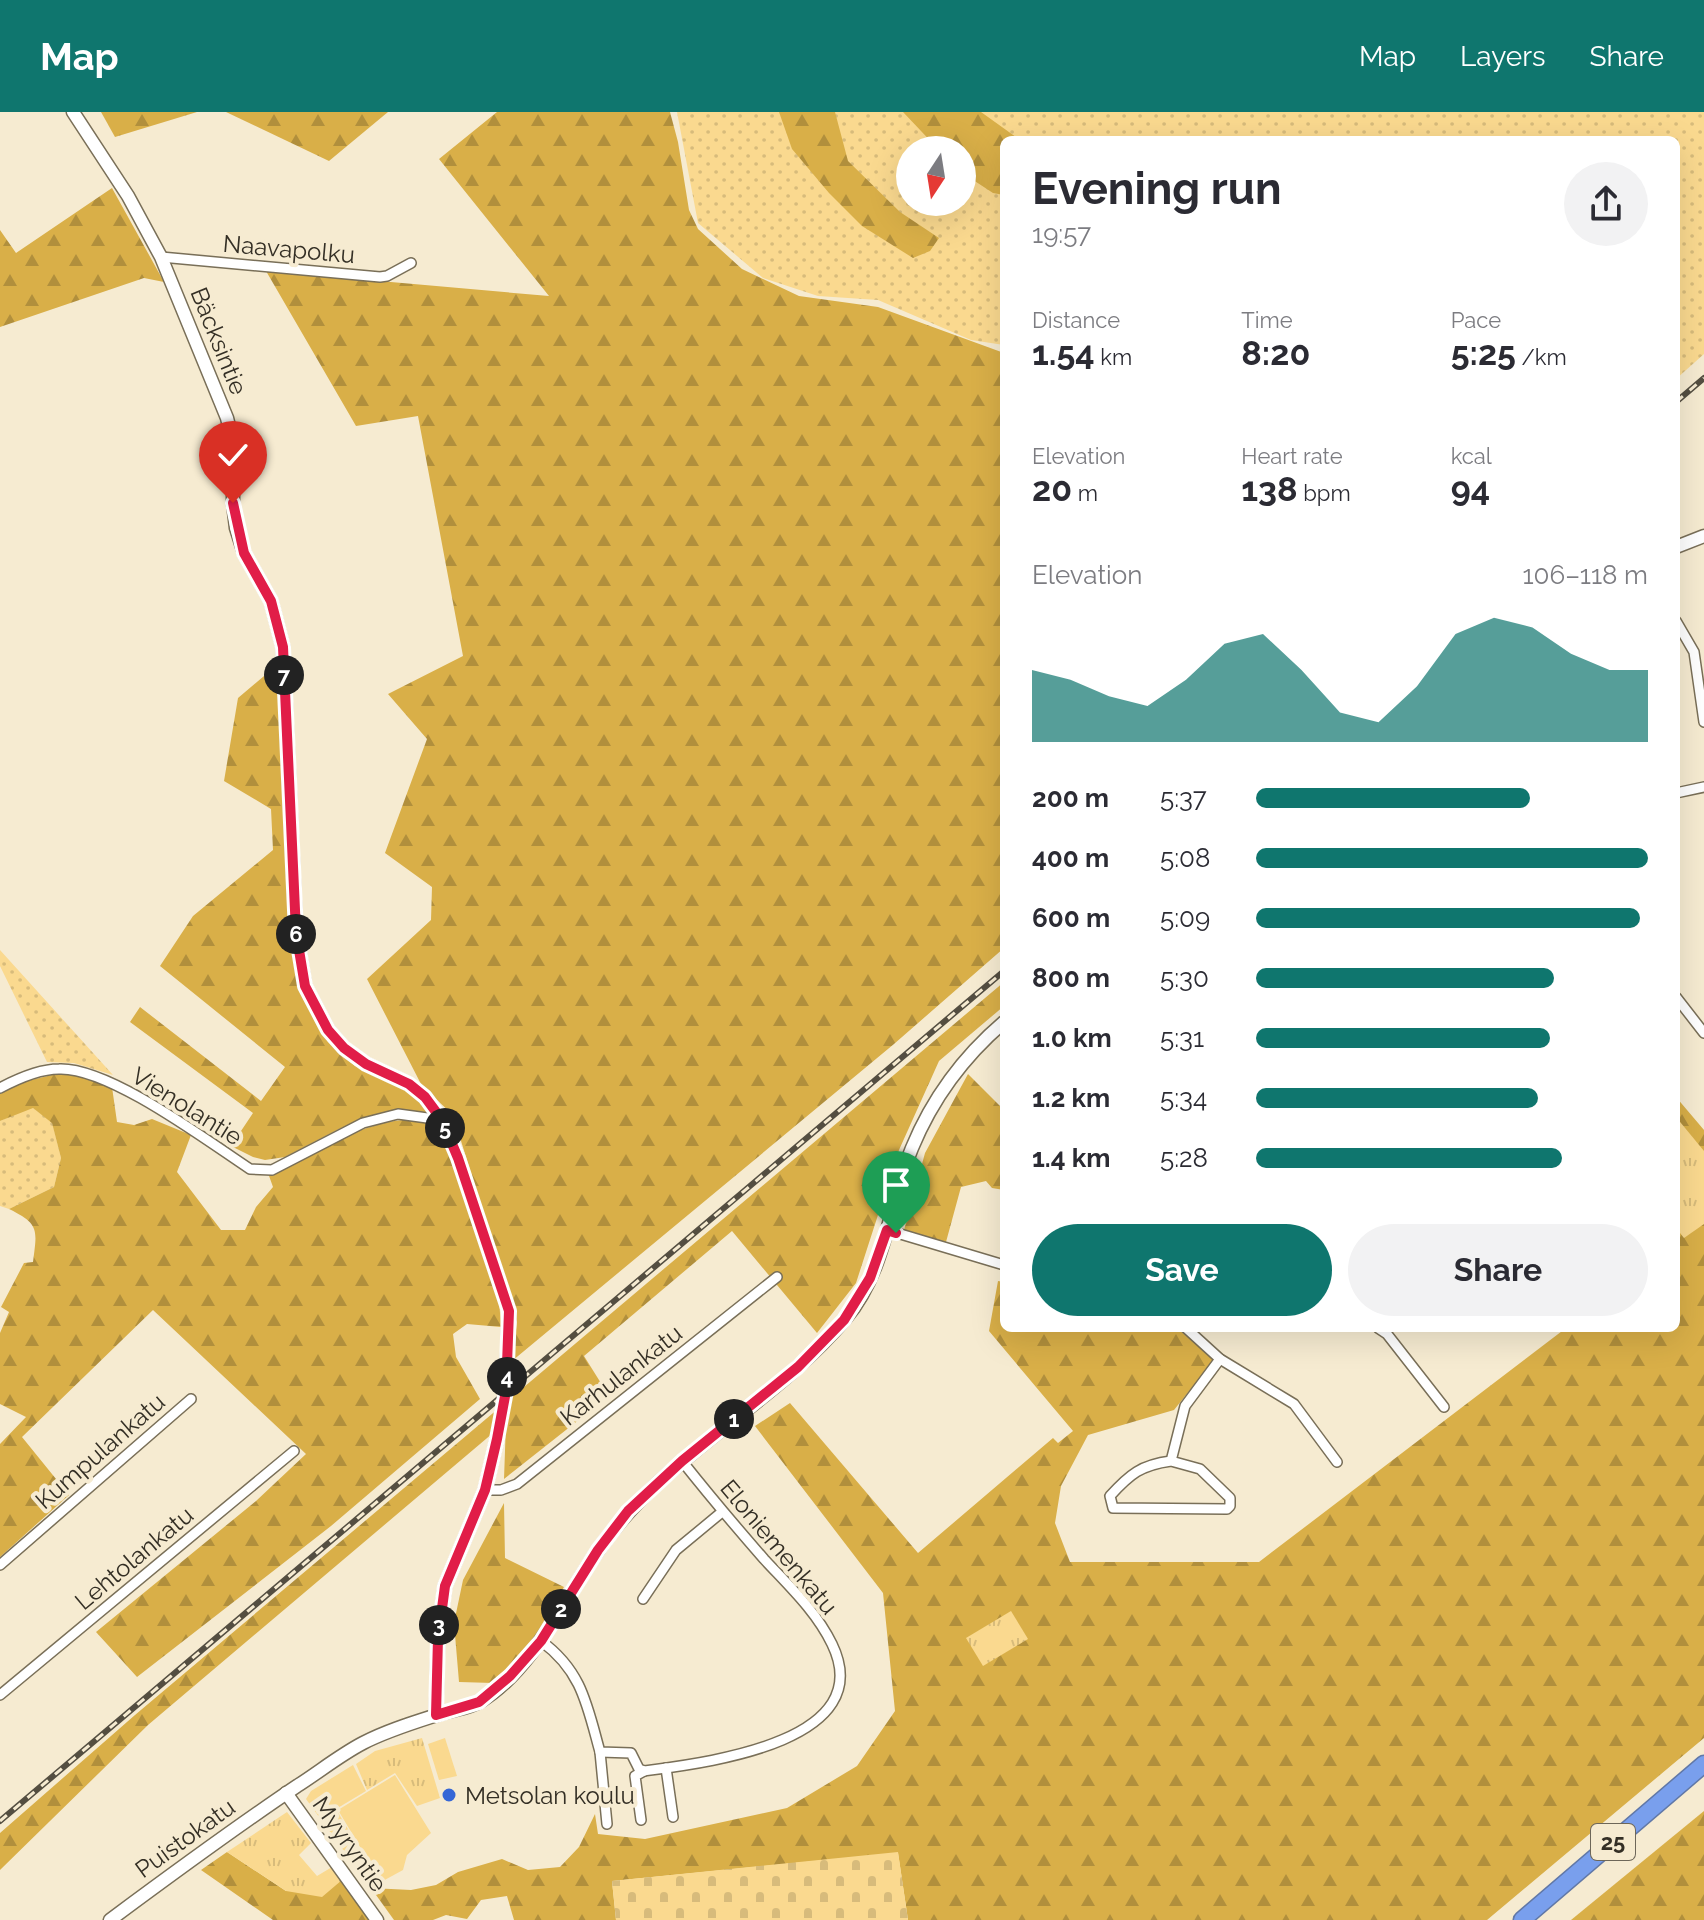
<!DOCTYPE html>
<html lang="en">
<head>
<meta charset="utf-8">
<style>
	:root { --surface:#fff; --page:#f2f2f3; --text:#2b2b33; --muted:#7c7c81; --accent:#0f766e }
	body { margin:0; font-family:Raleway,sans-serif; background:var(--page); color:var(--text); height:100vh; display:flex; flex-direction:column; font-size:30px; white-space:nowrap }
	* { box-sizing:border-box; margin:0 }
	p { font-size:26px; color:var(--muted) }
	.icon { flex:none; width:44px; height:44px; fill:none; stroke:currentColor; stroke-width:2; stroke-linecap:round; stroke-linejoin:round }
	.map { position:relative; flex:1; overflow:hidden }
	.sheet { position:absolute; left:1000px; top:24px; width:680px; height:1196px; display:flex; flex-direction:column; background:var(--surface); border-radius:12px; box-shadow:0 8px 32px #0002 }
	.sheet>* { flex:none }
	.needle { width:52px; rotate:192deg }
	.tools { position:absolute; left:896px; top:24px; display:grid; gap:16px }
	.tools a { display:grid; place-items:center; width:80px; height:80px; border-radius:50%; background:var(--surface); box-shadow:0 8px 32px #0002; font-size:40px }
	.pin { position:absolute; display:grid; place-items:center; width:68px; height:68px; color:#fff; margin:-82px -34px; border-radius:50% 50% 50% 0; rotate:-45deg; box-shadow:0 0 8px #0007 }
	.pin .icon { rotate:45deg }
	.km { position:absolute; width:40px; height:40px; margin:-20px; border-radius:50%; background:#222; color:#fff; font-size:22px; line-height:40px; text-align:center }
	.round { display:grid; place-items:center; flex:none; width:84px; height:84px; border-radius:42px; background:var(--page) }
	.summary { display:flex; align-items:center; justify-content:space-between; height:136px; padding:0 32px }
	h1 { font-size:44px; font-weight:700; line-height:60px }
	.metrics { display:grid; grid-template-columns:repeat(3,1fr); gap:12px; height:136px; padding:8px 32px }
	.metrics div { display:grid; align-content:center }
	.metrics b { font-size:34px; font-weight:700 }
	.metrics small { font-size:22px; font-weight:400 }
	.metrics p { font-size:22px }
	.chart { height:224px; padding:16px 32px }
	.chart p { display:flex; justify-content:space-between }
	.chart svg { width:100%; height:144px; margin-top:8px; fill:var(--accent); opacity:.7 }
	.button { display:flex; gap:16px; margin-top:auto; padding:16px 32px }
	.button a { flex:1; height:92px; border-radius:48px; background:var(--accent); color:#fff; font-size:32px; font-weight:700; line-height:92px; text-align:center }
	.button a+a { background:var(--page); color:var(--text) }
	ul { padding:0 32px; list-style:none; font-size:26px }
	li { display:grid; grid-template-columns:128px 96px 1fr; align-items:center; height:60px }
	li i { height:20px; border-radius:10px; background:var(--accent) }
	header { display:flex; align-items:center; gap:48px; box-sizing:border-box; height:112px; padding:0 40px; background:var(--accent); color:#fff }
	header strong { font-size:38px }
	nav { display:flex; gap:44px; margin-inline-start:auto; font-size:28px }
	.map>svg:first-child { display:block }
	.grass { fill:url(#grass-dots); fill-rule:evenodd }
	.forest { fill:url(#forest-firs) }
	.cemetery { fill:url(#cemetery-stones) }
	.park { fill:url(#park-tufts) }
	.pitch { fill:#fad98f }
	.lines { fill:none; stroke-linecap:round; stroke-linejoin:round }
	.street-casing { stroke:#796f58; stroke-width:12 }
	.secondary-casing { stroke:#796f58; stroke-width:15 }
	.highway-casing { stroke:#6178a7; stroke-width:19 }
	.street { stroke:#fff; stroke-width:9 }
	.secondary { stroke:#fff; stroke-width:12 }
	.highway { stroke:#799fed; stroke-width:16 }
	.rail-casing { stroke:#544e41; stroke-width:6 }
	.rail { stroke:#f6ebd1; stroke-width:3; stroke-dasharray:9; stroke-linecap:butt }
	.route-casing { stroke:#fff; stroke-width:16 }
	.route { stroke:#e11d48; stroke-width:10 }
	.poi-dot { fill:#3667d6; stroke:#f6ebd1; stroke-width:3 }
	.labels { text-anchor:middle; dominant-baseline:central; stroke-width:8; stroke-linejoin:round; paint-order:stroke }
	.shield { fill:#f6ebd1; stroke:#6e6759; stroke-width:2 }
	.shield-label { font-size:22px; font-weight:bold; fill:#342f25 }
	.street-label { font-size:24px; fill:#342f25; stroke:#f6ebd1 }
	.poi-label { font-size:24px; fill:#342f25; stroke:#f6ebd1; text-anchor:start }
</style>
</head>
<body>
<header>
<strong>Map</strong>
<nav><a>Map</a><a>Layers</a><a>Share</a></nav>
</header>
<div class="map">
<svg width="1704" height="1808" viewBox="0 0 1704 1808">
	<defs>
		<pattern id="grass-dots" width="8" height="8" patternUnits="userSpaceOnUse" patternTransform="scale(2)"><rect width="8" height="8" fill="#fad98f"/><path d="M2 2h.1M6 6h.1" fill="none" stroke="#d7bb7b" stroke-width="1.8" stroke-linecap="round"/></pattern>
		<pattern id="forest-firs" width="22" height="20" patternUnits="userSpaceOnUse" patternTransform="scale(2)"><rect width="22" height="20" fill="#d9af48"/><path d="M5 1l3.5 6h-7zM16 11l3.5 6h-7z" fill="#b18f3c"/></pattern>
		<pattern id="cemetery-stones" width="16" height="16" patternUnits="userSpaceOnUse" patternTransform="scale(2)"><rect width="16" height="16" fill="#fad98f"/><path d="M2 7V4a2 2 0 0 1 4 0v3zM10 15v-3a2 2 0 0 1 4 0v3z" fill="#d7bb7b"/></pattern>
		<pattern id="park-tufts" width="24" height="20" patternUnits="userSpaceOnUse" patternTransform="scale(2)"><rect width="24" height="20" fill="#fad98f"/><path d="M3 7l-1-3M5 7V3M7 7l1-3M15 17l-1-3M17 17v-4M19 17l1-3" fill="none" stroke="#d7bb7b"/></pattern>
	</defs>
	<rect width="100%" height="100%" fill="#f6ebd1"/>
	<!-- grass -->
	<g class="grass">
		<path d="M677,0h1027v242l-28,25v-239h-672v205l-33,-5 -93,-40 -60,-4 -55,-18 -65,-55zM910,38h52v52h-52z"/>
		<path d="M0,838l113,125 -39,-12 -27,-1 -47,-96z"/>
		<path d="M32,995l20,15 9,36 -7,29 -45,22 -9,-3v-85z"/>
	</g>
	<!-- forest -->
	<g class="forest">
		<path d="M101,0h96l-82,25z"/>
		<path d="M226,0h162l-59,49z"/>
		<path d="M497,0h173l8,30 11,68 9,19 44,40 57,27 79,11 126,46v595l-110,96 -382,317 5,-39 -64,-207 -31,-29 -55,-107 64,-59 1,-33 -47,-34 42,-114 -39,-45 75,-38 -45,-240 -62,10 -90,-155 283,25 -110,-137z"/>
		<path d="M779,0h56l13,49 52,51 39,26 -9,13 -17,7 -51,-32 -33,-33 -37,-44z"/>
		<path d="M903,0h78l39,28h-16v55l-11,-2 -29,-19 -2,-24h-23z"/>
		<path d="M112,76l52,94 -20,-4 -144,49v-97l16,23z"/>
		<path d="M277,553l9,182 15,143 27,52 27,24 43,18 31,26 -5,3 -19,-3 -28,4 -36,14 -56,29 -20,3 -12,-3 -22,-11 22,-33 -123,-91 10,-15 121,94 24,-34 -125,-101 33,-50 80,-66 -2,-41 -47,-28 14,-83z"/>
		<path d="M1004,870v24l-65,55 -40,89 -43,133 -39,50 -85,-102 -148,125 25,40 -105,83 2,-57 -358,303 -148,145v-37l135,-118z"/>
		<path d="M60,961l26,4 26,10 5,35 17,3 18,-6 39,16 -14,37 44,58h24l11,-23 17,-20 -5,-14c35,-16 126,-70 163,-48 5,3 9,9 14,13l54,161 2,28 -34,-3 -14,10 3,23 24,42 -149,127 -194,151 -41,-45 160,-131 50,-47 -153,-144 -131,127 47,58 -69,62v-113l26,-27 -26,-13v-71l9,-21 -8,-5 23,-44 9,-1c4,-32 7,-38 -24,-53l45,-22 7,-29 -9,-35 -19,-15 -33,13v-27l23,-12z"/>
		<path d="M968,962l36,36v80l-12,-2 -6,-7 -25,6 -15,55 -42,-12 21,-77z"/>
		<path d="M1676,985l28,33v608l-217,182h-579l-10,-67 -286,28 4,39h-102l-7,-24 -26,4 -14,19 -21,-4 -13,5h-39l-23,-32 40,2 25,-5 22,-13 44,-13 26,11 32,-3 19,-20 16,-33 3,20 47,5 142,-31 70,-42 38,-55 -12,-118 -128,-167 35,-23 128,150 135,-115 5,5 15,-12 -84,-100 9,-50 6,1v46h173l37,32 -40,50 -86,25 -27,51 -6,37 15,39h189l307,-234h110z"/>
		<path d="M504,1391l1,55 59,29 -34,58 -37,38 -34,-1 -5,-59 9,-43z"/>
		<path d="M1704,1699v109h-133z"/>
		<path d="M227,1740l59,39 56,-11 28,40h-97l-72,-50z"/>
	</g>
	<!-- cemetery -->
	<path class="cemetery" d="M898,1740l10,68h-292l-4,-39z"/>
	<!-- park -->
	<g class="park">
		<path d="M1676,1005l28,34v73l-20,14 -8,-10z"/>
		<path d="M1011,1499l17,28 -45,27 -17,-28z"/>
		<path d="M422,1626l18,60 -23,8 -22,-33 -28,17 -11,-26 19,-13z"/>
		<path d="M287,1700l24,31 -12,12 18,21 15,-9 10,13 -20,17 -36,-6 -59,-39z"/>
	</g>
	<!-- pitch -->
	<g class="pitch">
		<path d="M445,1626l12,38 -18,4 -11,-36z"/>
		<path d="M353,1653l13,26 -30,18 22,37 -12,8 -40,-55 5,-8z"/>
		<path d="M395,1663l36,58 -24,22 -4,15 -22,12 -43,-72z"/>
	</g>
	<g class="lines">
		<!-- street casing -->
		<g class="street-casing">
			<g id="street">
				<path d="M161,145l219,20 7,-1 24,-13"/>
				<path d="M1676,509l18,31 10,70"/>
				<path d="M1676,681l28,-6"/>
				<path d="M1676,885l28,36"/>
				<path d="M0,976c17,-9 39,-19 59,-19 50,-2 147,71 191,100l22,1 91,-47 35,-9 44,6"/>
				<path d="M887,1118l117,35"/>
				<path d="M1186,1216l34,31 74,45 43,58"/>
				<path d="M1378,1216l9,6 57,73"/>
				<path d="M1171,1349c-30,4 -41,13 -61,35l3,12 114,1 3,-3v-8l-30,-29 -29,-8 14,-55 35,-47"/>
				<path d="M485,1378h16l16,-6 260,-207"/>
				<path d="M0,1453l191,-166"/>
				<path d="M643,1487l33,-49 46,-38"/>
				<path d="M541,1529c41,30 46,64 59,111l31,1 8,16 5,2c59,-8 236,-28 188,-127 -16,-33 -43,-58 -68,-85 -28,-32 -55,-64 -82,-98"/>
				<path d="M0,1583l294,-244"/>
				<path d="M600,1640l7,72"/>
				<path d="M666,1656l7,49"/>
				<path d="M641,1708l-6,-44 9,-5"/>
			</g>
		</g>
		<!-- secondary casing -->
		<g class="secondary-casing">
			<g id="secondary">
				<path d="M73,0l55,84 33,61 66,161 6,25v60l3,25 8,25 27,48 12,46 13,285 9,54 23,44 16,18 22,16 43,20 16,13 17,23 16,38 51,153 -3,80 -9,48 -12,51 -40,96 -7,52 -2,77"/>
				<path d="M1676,435l28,-11"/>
				<path d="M286,1681l91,127"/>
				<path d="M110,1808c62,-46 123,-91 187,-134 22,-14 43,-31 66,-43 23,-12 49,-20 74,-28 14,-5 31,-6 44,-14 50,-30 84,-102 116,-149 65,-95 175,-146 249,-234 40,-47 43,-114 66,-170 21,-51 51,-91 92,-126"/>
			</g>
		</g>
		<!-- highway casing -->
		<g class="highway-casing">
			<path id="highway" d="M1522,1808l182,-156"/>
		</g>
		<!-- street -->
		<use href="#street" class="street"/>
		<!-- secondary -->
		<use href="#secondary" class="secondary"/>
		<!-- highway -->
		<use href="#highway" class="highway"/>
		<!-- rail casing -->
		<g class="rail-casing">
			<g id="rail">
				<path d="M1676,290l28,-24"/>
				<path d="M0,1709l1004,-850"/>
			</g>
		</g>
		<!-- rail -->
		<use href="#rail" class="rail"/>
	</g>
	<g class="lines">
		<!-- route casing -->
		<g class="route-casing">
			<path id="route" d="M233,391l11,50 27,48 12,46 13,285 9,54 23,44 16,18 22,16 43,20 16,13 17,23 16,38 51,153 -3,80 -9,48 -12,51 -40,96 -7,52 -2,77 43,-13 31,-26 31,-35 57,-91 30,-39 54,-50 116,-94 46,-47 26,-42 17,-48 9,3"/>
		</g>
		<!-- route -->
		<use href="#route" class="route"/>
	</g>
	<!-- markers -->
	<circle class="poi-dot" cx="449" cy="1683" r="8"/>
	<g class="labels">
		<!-- shield labels -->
		<rect class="shield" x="1591" y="1712" width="44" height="36" rx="6"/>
		<g class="shield-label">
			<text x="1613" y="1730">25</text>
		</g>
		<!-- street labels -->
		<g class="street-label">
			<text transform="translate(289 137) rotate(5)">Naavapolku</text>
			<text transform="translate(219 229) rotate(68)">Bäcksintie</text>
			<text transform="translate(187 994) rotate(32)">Vienolantie</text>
			<text transform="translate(621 1263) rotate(-38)">Karhulankatu</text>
			<text transform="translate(100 1339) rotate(-41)">Kumpulankatu</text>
			<text transform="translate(779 1435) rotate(50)">Eloniemenkatu</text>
			<text transform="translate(134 1446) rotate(-40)">Lehtolankatu</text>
			<text transform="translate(185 1726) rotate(-36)">Puistokatu</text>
			<text transform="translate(350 1732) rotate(55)">Myyryntie</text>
		</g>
		<!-- poi labels -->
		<g class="poi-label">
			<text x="465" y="1683">Metsolan koulu</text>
		</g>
	</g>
</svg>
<div class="tools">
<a><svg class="needle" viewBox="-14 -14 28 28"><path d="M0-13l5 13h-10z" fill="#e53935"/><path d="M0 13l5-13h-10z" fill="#7c7c81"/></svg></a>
</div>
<div class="pin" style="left:896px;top:1121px;background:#1e9e55"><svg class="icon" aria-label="arrive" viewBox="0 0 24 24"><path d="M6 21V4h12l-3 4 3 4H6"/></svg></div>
<div class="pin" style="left:233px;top:391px;background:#d93025"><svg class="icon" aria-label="check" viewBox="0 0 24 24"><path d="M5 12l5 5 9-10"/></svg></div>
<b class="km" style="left:734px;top:1307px">1</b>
<b class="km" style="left:561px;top:1497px">2</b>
<b class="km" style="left:439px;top:1513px">3</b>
<b class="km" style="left:507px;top:1265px">4</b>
<b class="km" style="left:445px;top:1016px">5</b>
<b class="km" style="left:296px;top:822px">6</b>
<b class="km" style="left:284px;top:563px">7</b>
<section class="sheet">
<div class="summary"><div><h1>Evening run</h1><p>19:57</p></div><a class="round"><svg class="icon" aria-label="share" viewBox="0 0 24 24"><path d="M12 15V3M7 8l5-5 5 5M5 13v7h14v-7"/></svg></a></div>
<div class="metrics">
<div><p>Distance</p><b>1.54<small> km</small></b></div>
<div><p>Time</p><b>8:20</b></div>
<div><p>Pace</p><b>5:25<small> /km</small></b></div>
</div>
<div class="metrics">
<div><p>Elevation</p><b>20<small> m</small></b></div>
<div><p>Heart rate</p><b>138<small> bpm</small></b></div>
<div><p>kcal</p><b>94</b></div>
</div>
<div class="chart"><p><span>Elevation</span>106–118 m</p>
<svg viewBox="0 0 160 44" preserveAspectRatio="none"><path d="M0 44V22L10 25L20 30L30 33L40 25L50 14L60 11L70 22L80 35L90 38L100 27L110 11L120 6L130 9L140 17L150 22L160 22V44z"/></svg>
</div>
<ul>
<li><b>200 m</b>5:37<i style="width:70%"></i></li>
<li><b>400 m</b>5:08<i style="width:100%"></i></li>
<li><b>600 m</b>5:09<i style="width:98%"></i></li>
<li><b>800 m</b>5:30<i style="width:76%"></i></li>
<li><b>1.0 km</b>5:31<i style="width:75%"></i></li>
<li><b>1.2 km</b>5:34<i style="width:72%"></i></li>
<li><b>1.4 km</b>5:28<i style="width:78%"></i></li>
</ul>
<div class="button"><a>Save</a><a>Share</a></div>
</section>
</div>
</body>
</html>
